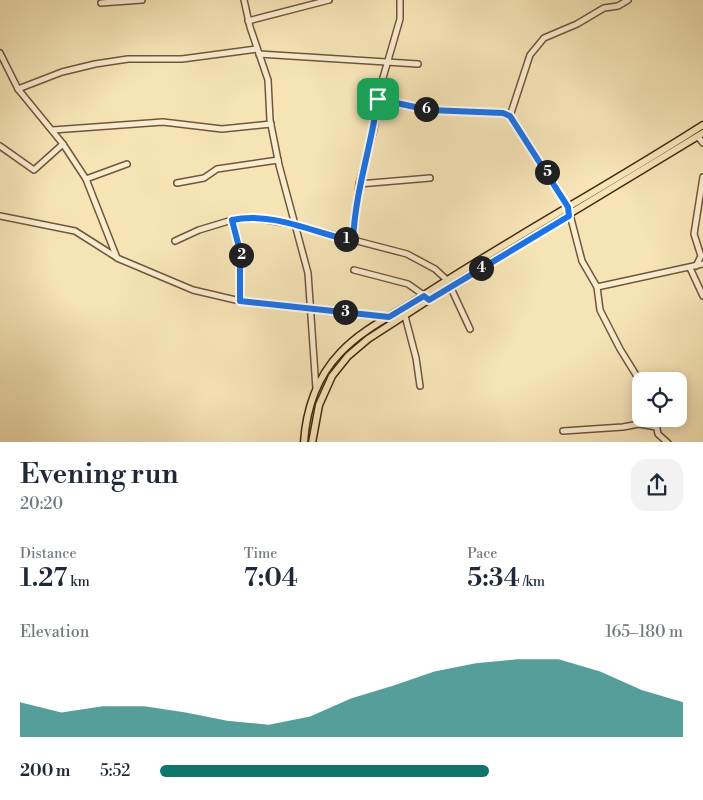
<!DOCTYPE html>
<html lang="en">
<head>
<meta charset="utf-8">
<style>
	:root { --surface:#fff; --page:#f2f2f3; --text:#1f2937; --muted:#747a83; --accent:#0f766e }
	body { margin:0; font-family:"Libre Bodoni",serif; background:var(--page); color:var(--text); height:100vh; display:flex; flex-direction:column; font-size:19px; white-space:nowrap }
	* { box-sizing:border-box; margin:0 }
	p { font-size:16px; color:var(--muted) }
	.icon { flex:none; width:28px; height:28px; fill:none; stroke:currentColor; stroke-width:2; stroke-linecap:round; stroke-linejoin:round }
	.map { position:relative; height:442px; overflow:hidden }
	.panel { display:flex; flex-direction:column; background:var(--surface); flex:1 }
	.panel>* { flex:none }
	.controls { position:absolute; left:632px; top:372px; display:grid; gap:10px }
	.controls a { display:grid; place-items:center; width:55px; height:55px; border-radius:10px; background:var(--surface); box-shadow:0 2px 12px #0003; font-size:25px }
	.pin { position:absolute; display:grid; place-items:center; width:42px; height:42px; color:#fff; margin:-21px; border-radius:10px; box-shadow:0 2px 8px #0006 }
	.km { position:absolute; width:25px; height:25px; margin:-12px; border-radius:50%; background:#222; color:#fff; font-size:14px; line-height:25px; text-align:center }
	.round { display:grid; place-items:center; flex:none; width:52px; height:52px; border-radius:15px; background:var(--page) }
	.overview { display:flex; align-items:center; justify-content:space-between; height:85px; padding:0 20px }
	h1 { font-size:28px; font-weight:600; line-height:38px }
	.metrics { display:grid; grid-template-columns:repeat(3,1fr); gap:8px; height:85px; padding:5px 20px }
	.metrics div { display:grid; align-content:center }
	.metrics b { font-size:25px; font-weight:600 }
	.metrics small { font-size:14px; font-weight:400 }
	.metrics p { font-size:14px }
	.chart { height:140px; padding:10px 20px }
	.chart p { display:flex; justify-content:space-between }
	.chart svg { width:100%; height:90px; margin-top:5px; fill:var(--accent); opacity:.7 }
	ul { padding:0 20px; list-style:none; font-size:16px }
	li { display:grid; grid-template-columns:80px 60px 1fr; align-items:center; height:38px }
	li i { height:12px; border-radius:6px; background:var(--accent) }
	.map>svg:first-child { display:block }
	.lines { fill:none; stroke-linecap:round; stroke-linejoin:round }
	.minor-casing { stroke:#72563a; stroke-width:8 }
	.major-casing { stroke:#462711; stroke-width:9 }
	.minor { stroke:#f9edd0; stroke-width:5 }
	.major { stroke:#f6e4b7; stroke-width:6 }
	.route-casing { stroke:#fff; stroke-width:10 }
	.route { stroke:#1a73e8; stroke-width:6 }
</style>
</head>
<body>
<div class="map">
<svg width="703" height="443" viewBox="0 0 703 443">
	<rect width="100%" height="100%" fill="#f6e4b7"/>
	<filter id="stains"><feTurbulence type="fractalNoise" baseFrequency=".004" numOctaves="4"/><feColorMatrix values="0 0 0 0 .2 0 0 0 0 .09 0 0 0 0 .02 0 0 0 .5 -.17"/></filter>
	<radialGradient id="worn" r=".72"><stop offset=".6" stop-color="#630" stop-opacity="0"/><stop offset="1" stop-color="#630" stop-opacity=".3"/></radialGradient>
	<g class="lines">
		<!-- minor casing -->
		<g class="minor-casing">
			<g id="minor">
				<path d="M244,0l6,27 18,53 2,40 9,45 29,108 8,116"/>
				<path d="M101,3l41,-3"/>
				<path d="M248,21l81,-21"/>
				<path d="M0,53l18,36 45,55 23,35 31,79 76,32 47,11 149,16"/>
				<path d="M259,54l159,10"/>
				<path d="M18,89l44,-17 33,-8 33,-5h54l75,-10"/>
				<path d="M377,99l52,11 74,3 7,3 58,91 14,54 15,26 106,-23"/>
				<path d="M510,116l20,-61 14,-17 33,-14 27,-16 14,-2 10,-6"/>
				<path d="M53,130l110,-8 59,7 49,-5"/>
				<path d="M698,137l5,6"/>
				<path d="M0,146l34,24 29,-26"/>
				<path d="M86,179l41,-15"/>
				<path d="M177,183l27,-5 13,-9 61,-9"/>
				<path d="M359,184l71,-6"/>
				<path d="M0,216l75,15 41,26"/>
				<path d="M232,220l9,31 -1,50"/>
				<path d="M175,241l24,-11 33,-10 23,-2 41,7 111,29 28,15 12,11"/>
				<path d="M353,241l6,-57 15,-55 4,-34 22,-76v-19"/>
				<path d="M696,266l5,-10 -7,-22 9,-57"/>
				<path d="M690,268l13,28"/>
				<path d="M354,270l54,14 17,12"/>
				<path d="M450,286l20,43"/>
				<path d="M597,287l3,23 20,39 21,34"/>
				<path d="M405,316l11,42 4,28"/>
				<path d="M655,419l3,15 10,9"/>
				<path d="M563,431l60,-4 16,-3 18,3"/>
			</g>
		</g>
		<!-- major casing -->
		<g class="major-casing">
			<g id="major">
				<path d="M304,443c2,-33 13,-66 36,-90 23,-25 56,-39 84,-58 91,-59 187,-111 279,-170"/>
				<path d="M312,443l7,-38 13,-29 16,-20 20,-17 82,-53 253,-153"/>
			</g>
		</g>
		<!-- minor -->
		<use href="#minor" class="minor"/>
		<!-- major -->
		<use href="#major" class="major"/>
	</g>
	<g class="lines">
		<!-- route casing -->
		<g class="route-casing">
			<path id="route" d="M378,99l51,11 74,3 7,3 58,91 1,9 -140,84 -5,-4 -35,21 -149,-16v-50l-8,-31c39,-9 83,13 121,21 2,-49 18,-94 25,-142z"/>
		</g>
		<!-- route -->
		<use href="#route" class="route"/>
	</g>
	<rect width="100%" height="100%" filter="url(#stains)"/>
	<rect width="100%" height="100%" fill="url(#worn)"/>
</svg>
<div class="controls">
<a><svg class="icon" aria-label="locate" viewBox="0 0 24 24"><circle cx="12" cy="12" r="6"/><path d="M12 2v4M12 18v4M2 12h4M18 12h4"/></svg></a>
</div>
<div class="pin" style="left:378px;top:99px;background:#1e9e55"><svg class="icon" aria-label="arrive" viewBox="0 0 24 24"><path d="M6 21V4h12l-3 4 3 4H6"/></svg></div>
<b class="km" style="left:346px;top:239px">1</b>
<b class="km" style="left:241px;top:255px">2</b>
<b class="km" style="left:345px;top:312px">3</b>
<b class="km" style="left:481px;top:268px">4</b>
<b class="km" style="left:547px;top:172px">5</b>
<b class="km" style="left:426px;top:109px">6</b>
</div>
<section class="panel">
<div class="overview"><div><h1>Evening run</h1><p>20:20</p></div><a class="round"><svg class="icon" aria-label="share" viewBox="0 0 24 24"><path d="M12 15V3M7 8l5-5 5 5M5 13v7h14v-7"/></svg></a></div>
<div class="metrics">
<div><p>Distance</p><b>1.27<small> km</small></b></div>
<div><p>Time</p><b>7:04</b></div>
<div><p>Pace</p><b>5:34<small> /km</small></b></div>
</div>
<div class="chart"><p><span>Elevation</span>165–180 m</p>
<svg viewBox="0 0 160 44" preserveAspectRatio="none"><path d="M0 44V27L10 32L20 29L30 29L40 32L50 36L60 38L70 34L80 25L90 19L100 12L110 8L120 6L130 6L140 12L150 21L160 27V44z"/></svg>
</div>
<ul>
<li><b>200 m</b>5:52<i style="width:63%"></i></li>
</ul>
</section>
</body>
</html>
